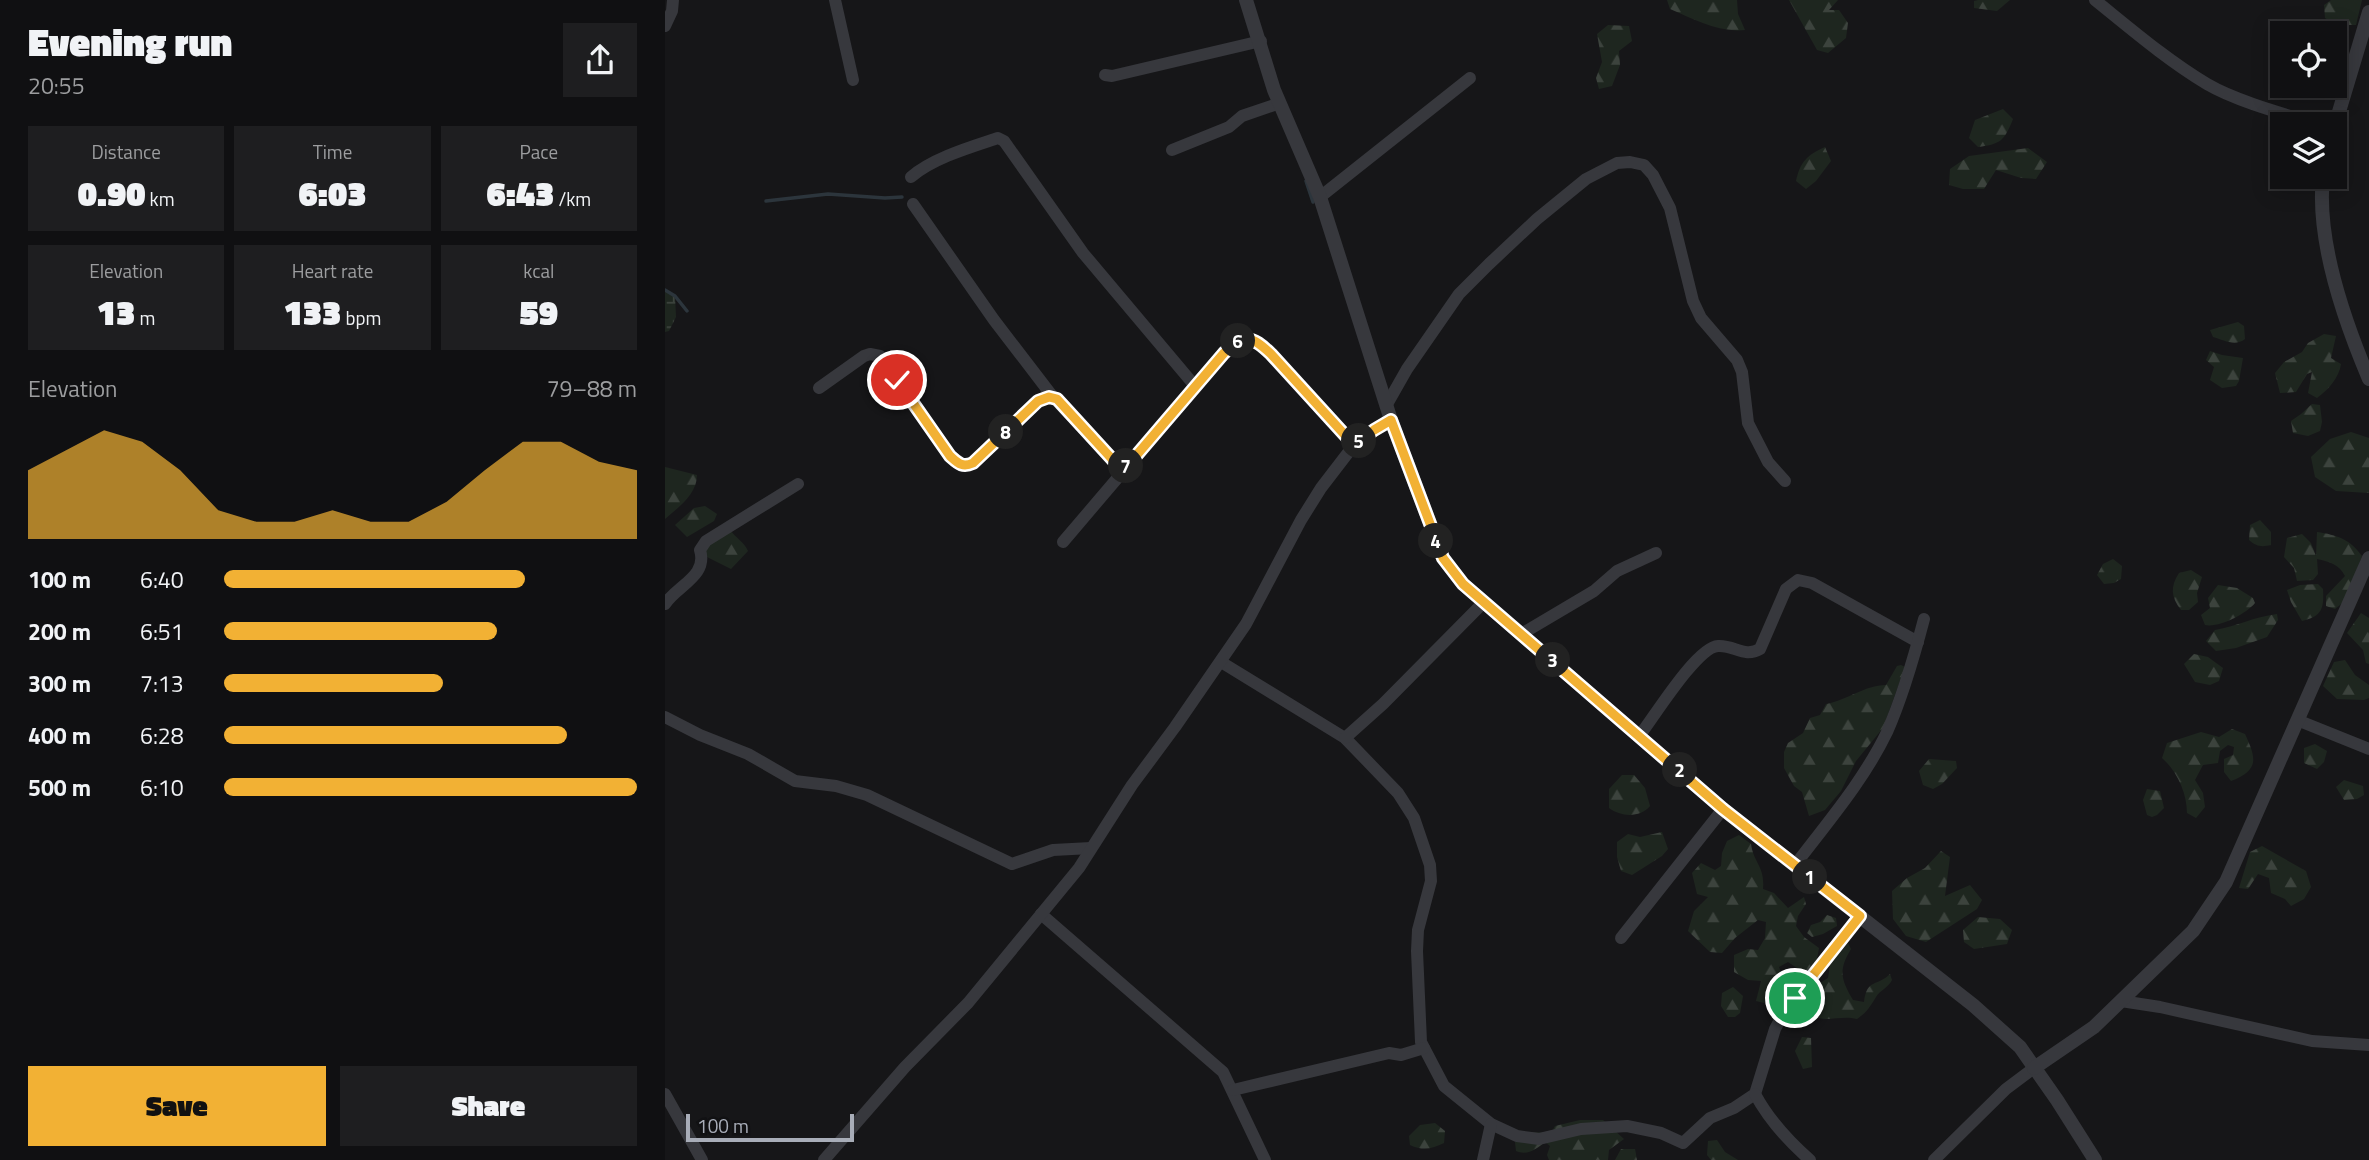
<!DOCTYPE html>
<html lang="en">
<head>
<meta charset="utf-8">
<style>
	:root { --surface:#101012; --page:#1e1e20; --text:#f1f3f6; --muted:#9c9d9f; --line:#303032; --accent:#f2b134 }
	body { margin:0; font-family:"Titillium Web",sans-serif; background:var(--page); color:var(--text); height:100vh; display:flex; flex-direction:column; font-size:26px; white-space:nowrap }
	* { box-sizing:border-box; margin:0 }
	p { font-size:23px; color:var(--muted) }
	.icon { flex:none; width:38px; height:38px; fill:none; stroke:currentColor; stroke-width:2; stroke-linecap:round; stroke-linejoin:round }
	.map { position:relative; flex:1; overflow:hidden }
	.sheet { display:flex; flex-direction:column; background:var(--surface); width:665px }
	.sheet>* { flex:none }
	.tools { position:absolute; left:1605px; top:21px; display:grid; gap:14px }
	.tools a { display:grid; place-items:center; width:77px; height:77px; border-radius:0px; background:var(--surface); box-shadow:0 4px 18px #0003,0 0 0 2px var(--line); font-size:35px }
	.scale { position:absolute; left:21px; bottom:18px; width:168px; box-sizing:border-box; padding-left:7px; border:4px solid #a8adb8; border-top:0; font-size:19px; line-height:24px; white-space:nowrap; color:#a8adb8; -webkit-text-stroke:5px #111113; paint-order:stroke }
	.pin { position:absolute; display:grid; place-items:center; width:60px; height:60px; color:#fff; margin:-30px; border:4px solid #fff; border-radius:50%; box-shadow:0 2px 7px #0007 }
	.km { position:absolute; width:35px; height:35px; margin:-18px; border-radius:50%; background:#222; color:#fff; font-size:19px; line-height:35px; text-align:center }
	.round { display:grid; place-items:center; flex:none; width:74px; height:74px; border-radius:0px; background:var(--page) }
	.head { display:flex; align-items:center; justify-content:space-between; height:119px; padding:0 28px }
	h1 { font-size:38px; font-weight:800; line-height:52px }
	.metrics { display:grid; grid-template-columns:repeat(3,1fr); gap:10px; height:119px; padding:7px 28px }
	.metrics div { display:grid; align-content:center; border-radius:0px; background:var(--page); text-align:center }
	.metrics b { font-size:35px; font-weight:800 }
	.metrics small { font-size:19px; font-weight:400 }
	.metrics p { font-size:19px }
	.chart { height:196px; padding:14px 28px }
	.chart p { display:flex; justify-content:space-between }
	.chart svg { width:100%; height:126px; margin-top:7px; fill:var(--accent); opacity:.7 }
	.action { display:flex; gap:14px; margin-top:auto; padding:14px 28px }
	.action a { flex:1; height:80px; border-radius:0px; background:var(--accent); color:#111; font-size:28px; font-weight:800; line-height:80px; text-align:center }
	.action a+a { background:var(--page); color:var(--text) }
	ul { padding:0 28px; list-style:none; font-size:23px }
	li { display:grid; grid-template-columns:112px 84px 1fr; align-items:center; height:52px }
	li i { height:18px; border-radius:9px; background:var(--accent) }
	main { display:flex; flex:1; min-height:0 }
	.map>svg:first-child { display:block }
	.forest { fill:url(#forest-firs) }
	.wetland { fill:url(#wetland-marsh) }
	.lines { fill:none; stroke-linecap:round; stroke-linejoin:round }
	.stream { stroke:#2c353c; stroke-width:3.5 }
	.minor { stroke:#37383d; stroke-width:12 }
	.tertiary { stroke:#37383d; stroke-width:14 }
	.route-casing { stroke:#fff; stroke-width:14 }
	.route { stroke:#f2b134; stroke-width:9 }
</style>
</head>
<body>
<main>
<section class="sheet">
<div class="head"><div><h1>Evening run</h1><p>20:55</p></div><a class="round"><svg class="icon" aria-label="share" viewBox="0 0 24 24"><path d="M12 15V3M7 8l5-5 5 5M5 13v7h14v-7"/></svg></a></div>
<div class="metrics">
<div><p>Distance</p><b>0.90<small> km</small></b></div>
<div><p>Time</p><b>6:03</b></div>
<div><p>Pace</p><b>6:43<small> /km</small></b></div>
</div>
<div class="metrics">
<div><p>Elevation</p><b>13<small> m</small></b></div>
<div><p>Heart rate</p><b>133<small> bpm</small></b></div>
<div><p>kcal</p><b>59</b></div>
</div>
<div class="chart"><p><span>Elevation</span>79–88 m</p>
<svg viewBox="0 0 160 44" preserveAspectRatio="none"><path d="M0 44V20L10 13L20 6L30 10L40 20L50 34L60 38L70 38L80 34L90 38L100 38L110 31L120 20L130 10L140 10L150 17L160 20V44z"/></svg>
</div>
<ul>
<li><b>100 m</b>6:40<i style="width:73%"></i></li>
<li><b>200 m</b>6:51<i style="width:66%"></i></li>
<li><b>300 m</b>7:13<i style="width:53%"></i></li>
<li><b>400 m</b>6:28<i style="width:83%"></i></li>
<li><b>500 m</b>6:10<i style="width:100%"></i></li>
</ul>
<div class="action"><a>Save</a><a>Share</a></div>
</section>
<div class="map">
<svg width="1704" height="1160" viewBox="0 0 1704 1160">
	<defs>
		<pattern id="forest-firs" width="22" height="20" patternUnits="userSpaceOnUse" patternTransform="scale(1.75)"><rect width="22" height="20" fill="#1e261f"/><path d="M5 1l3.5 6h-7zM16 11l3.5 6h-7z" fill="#3c433d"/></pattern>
		<pattern id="wetland-marsh" width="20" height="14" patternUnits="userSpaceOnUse" patternTransform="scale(1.75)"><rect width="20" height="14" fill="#1e261f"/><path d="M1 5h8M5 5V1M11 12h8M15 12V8" fill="none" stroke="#3c433d"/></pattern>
	</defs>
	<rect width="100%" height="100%" fill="#161618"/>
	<!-- forest -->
	<g class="forest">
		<path d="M1002,0h70l1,14 7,16c-27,3 -51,-11 -75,-21z"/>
		<path d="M1124,0h49l-9,10h10l9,13 -2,15 -18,15 -11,-3z"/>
		<path d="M1313,0h32l-13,11 -23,-3v-7z"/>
		<path d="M1666,0h31l-6,25h-19l-12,-7 -1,-13z"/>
		<path d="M943,25l21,1 3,15 -13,10 1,14 -8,21 -13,3 -3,-11 6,-16 -5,-28z"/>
		<path d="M1338,109l10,10c-9,22 -12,25 -35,28l-9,-9 6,-18z"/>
		<path d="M1160,147l6,14 -15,20 -10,8 -10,-8c4,-19 11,-26 29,-34z"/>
		<path d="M1363,148l19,14 -11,17 -15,-1 -25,-8 -12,19h-21l-14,-4 1,-16 19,-13z"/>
		<path d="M1573,322l6,4 1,13c-10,8 -21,1 -32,-2l-3,-7z"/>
		<path d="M1659,334l12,2 -5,22 10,6c-2,14 -13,26 -24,34l-9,-5 4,-21 -5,2 -11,18 -16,1 -5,-20 9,-11 18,-10 6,-9z"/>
		<path d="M1545,351l12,4 21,3 -4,23 -3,5 -14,2 -12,-8 4,-13 -8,-7z"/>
		<path d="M1647,404l8,1 2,17 -2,9 -12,5 -15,-3 -2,-12 10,-7z"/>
		<path d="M1686,432l18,6v55l-33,-2 -21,-14 -4,-20 19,-18z"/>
		<path d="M0,467l32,8c0,19 -18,32 -32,44z"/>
		<path d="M40,506l12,8 -3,7 -27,16 -12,-12 19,-17z"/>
		<path d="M1595,520l11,12v13c-9,2 -14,2 -22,-5l1,-15z"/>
		<path d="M65,530c6,8 14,12 18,21l-17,18 -30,-15 2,-7z"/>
		<path d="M1652,532c20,3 33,7 45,24l-17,45 -10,8 -9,-3v-10l19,-20c-6,-12 -15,-14 -28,-17l1,15 -5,6 -16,1 -3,-13 -10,-11 3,-19 15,-4 9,9 5,13z"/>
		<path d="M1448,559l9,7 -1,13 -7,4 -10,1 -7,-9 6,-11z"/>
		<path d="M1526,570l11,7 -5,16 1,9 -9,8h-8c-10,-13 -11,-23 -2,-37z"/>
		<path d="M1653,584l5,5c1,20 -1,27 -21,32l-11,-19 -4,-12 13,-5z"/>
		<path d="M1553,585l19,3 16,10 2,5c-9,11 -36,25 -50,22l-4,-10 9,-7 -2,-10z"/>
		<path d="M1696,613l8,5v46l-3,-1 -3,-13 -16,-17z"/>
		<path d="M1612,614l1,6 -11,17 -31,11 -20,3 -10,-10 9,-11c23,-4 38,-13 62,-16z"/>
		<path d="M1529,654l14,3 15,11 -4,13 -9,4 -15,-3 -11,-18z"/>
		<path d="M1680,660l10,15 14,10v13l-5,2 -27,-1 -14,-13 11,-24z"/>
		<path d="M1236,665l4,2 -22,61 -27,33 -15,30 -16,19 -16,6 -7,-24 -8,-6 -10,-18v-16l4,-9 15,-10 7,-15 10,-3 6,-11c22,-4 39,-19 60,-19l11,-19z"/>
		<path d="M1567,729l13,5c11,24 15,36 -14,47l-7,-9v-13l9,-4 1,-8 -6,-2 -8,6 -2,12 -15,2 -8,15 8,13 2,14 -9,11 -9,-5c0,-20 -10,-42 -25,-55l5,-15 34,-11 18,5z"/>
		<path d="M1650,744l12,7 -3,11 -7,7 -13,-6v-15z"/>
		<path d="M1264,759l27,2 1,7 -15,16 -9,5 -10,-4 -4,-14z"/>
		<path d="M957,775h12l11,13 5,18c-10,12 -29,11 -41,2v-19z"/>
		<path d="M1679,780l19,6 1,9 -7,4 -13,1 -8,-13z"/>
		<path d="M1482,789l13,2 4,17 -7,7 -5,2 -5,-2 -4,-15z"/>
		<path d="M997,832l6,17 -6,7 -30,19 -11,-4 -4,-14v-15l11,-8 12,3z"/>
		<path d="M1074,835l12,9c3,20 14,22 12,45l11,4 14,15 16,-11 2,7 -8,12 -2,10 8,11 15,11 -2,11 -11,15 -18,-12 -9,5 4,11 9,3 1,11 -6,8 -12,-2 -11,5 -8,-2 5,-20 -13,-1 -14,-8v-17l14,-6 10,1 7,-12 1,-16 -8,-2 -23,18 -13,15 -12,-1 -22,-21 6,-20 14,-14 -11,-3 -5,-21 9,-10 14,7 6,-4 1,-13 5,-12z"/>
		<path d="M1597,846l44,25 5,16 -7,12 -13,7 -6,-7 -14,-6 -2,-15 -11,-4 -10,15 -9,-1 11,-36z"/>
		<path d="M1276,851l9,6 -5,39 25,-11 12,15 -5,9 -51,33 -20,-6 -13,-17 -1,-28 15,-13 18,-10z"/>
		<path d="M1162,915l9,3 1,8 -14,8 -11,3 -5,-4 4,-8 9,-3z"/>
		<path d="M1313,917l22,2 12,11 -5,14 -33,5 -10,-7 -1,-12z"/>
		<path d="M1183,943l3,6c-13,21 -10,31 2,51l11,2c3,-24 13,-15 26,-28l2,6c-4,8 -12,10 -16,17 -7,11 -8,14 -19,22 -22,-6 -47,13 -51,-22l9,-11 13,-8 2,-13z"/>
		<path d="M1068,987l10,9 -3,17 -5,4h-7l-7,-11 1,-13z"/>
		<path d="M1137,1037l9,1 1,29 -9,2 -8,-18z"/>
		<path d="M915,1120h23l21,19 -15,11 -1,10h-59l-2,-5 3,-9 -5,-4c-9,7 -17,14 -29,9l-1,-9 15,-10 21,1 4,-7z"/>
		<path d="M770,1123l10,8 -1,12c-12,6 -21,8 -34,2l-1,-9 11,-11z"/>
		<path d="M1052,1140l8,12 13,8h-27l-4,-5 1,-14z"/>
		<path d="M956,1149h14l2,11h-22z"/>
	</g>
	<!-- wetland -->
	<path class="wetland" d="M0,290l10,6 1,21 -7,14 -4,1z"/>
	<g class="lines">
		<!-- stream -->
		<g class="stream">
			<path d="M641,181l7,21"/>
			<path d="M101,201l62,-7 57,4 17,-1"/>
			<path d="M0,290l10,6 12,15"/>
		</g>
		<!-- minor -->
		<g class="minor">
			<path d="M170,0l18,80"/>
			<path d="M1430,0c36,29 72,60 112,84 29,17 77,30 110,40"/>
			<path d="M0,26l7,-15 1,-11"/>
			<path d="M440,75l7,1 149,-35"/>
			<path d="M507,150l57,-23 13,-11 38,-13"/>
			<path d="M246,177c22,-19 60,-30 87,-39l6,3 79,112 112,133"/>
			<path d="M655,197l150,-119"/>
			<path d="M248,204l81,116 59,77"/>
			<path d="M154,388l45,-32 6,-2 10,2 70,100c8,7 12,12 23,7l65,-62 15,-4 70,74"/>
			<path d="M721,406l21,-37 52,-75 30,-30 48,-45 49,-40 31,-16 13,-1 14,3 9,10 17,33 23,93 8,17 36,42 5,12 6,51 20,39 17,19"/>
			<path d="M398,542l161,-189 14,-13 7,-1 14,4 95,102"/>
			<path d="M0,604c13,-19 43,-28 35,-54l6,-9 92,-57"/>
			<path d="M858,633l71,-42 23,-20 39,-18"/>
			<path d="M556,662l124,76 53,55 16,25 16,47 1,16 -13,49 -1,21 4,91 23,44 47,38 26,12 22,3 42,-10 46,-3 34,7 22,10 27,-25 24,-10 21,-14 20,-65 7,-13 26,-37 52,-63"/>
			<path d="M0,717l35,18 48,19 47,27 41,5 31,9 145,69 41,-14 38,-2"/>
			<path d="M1632,720l72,29"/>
			<path d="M975,735c14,-18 57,-88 78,-89 17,-1 26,12 42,3l26,-60 12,-9 14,3 106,59"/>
			<path d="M680,738l38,-34 101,-102"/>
			<path d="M1130,865c32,-42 69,-85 92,-133 16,-36 27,-75 37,-113"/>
			<path d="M376,914l182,158 42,88"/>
			<path d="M956,938l102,-129"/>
			<path d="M1456,1001l39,6 152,34 57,4"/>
			<path d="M568,1090l156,-37 12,2 23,-7"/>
			<path d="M0,1094l37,66"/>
			<path d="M1090,1094c14,26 32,46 55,66"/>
			<path d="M159,1160l81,-93 63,-64 111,-135 53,-83 43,-58 71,-103 55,-104 20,-32 33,-43 20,-15 17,-10"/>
			<path d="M818,1160l8,-36"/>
			<path d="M1269,1160l72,-71 28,-21"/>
		</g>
		<!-- tertiary -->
		<g class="tertiary">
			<path d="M581,0l28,90 46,107 71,223 52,138 20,26 21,18 239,207 250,196 47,42 37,53 38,60"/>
			<path d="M1670,125l34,-113"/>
			<path d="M1658,177c-7,63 21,143 46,202"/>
			<path d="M1369,1068l60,-41 99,-96 33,-49 143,-324"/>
		</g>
	</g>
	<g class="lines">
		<!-- route casing -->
		<g class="route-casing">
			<path id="route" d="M232,380l53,76c8,7 12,12 23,7l65,-62 11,-4 8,2 66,72 101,-118c21,-19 27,-18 47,1l83,91 20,-15 17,-10 52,138 20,26 260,225 137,107 -65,82"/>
		</g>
		<!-- route -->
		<use href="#route" class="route"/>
	</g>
</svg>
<div class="tools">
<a><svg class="icon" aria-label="locate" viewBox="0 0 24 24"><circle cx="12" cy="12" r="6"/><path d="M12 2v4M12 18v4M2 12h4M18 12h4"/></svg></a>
<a><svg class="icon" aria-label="layers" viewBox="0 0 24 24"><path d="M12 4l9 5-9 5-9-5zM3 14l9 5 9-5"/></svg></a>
</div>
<div class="scale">100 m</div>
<div class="pin" style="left:1130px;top:998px;background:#1e9e55"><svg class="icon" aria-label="arrive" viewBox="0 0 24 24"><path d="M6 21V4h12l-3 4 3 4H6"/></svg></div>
<div class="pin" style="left:232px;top:380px;background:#d93025"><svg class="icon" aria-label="check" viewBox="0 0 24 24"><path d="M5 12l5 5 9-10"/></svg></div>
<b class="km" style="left:1145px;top:877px">1</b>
<b class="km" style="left:1015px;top:770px">2</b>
<b class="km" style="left:888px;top:660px">3</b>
<b class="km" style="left:771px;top:541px">4</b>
<b class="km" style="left:694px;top:441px">5</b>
<b class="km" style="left:573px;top:341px">6</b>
<b class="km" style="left:461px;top:466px">7</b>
<b class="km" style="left:341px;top:432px">8</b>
</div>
</main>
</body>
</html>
